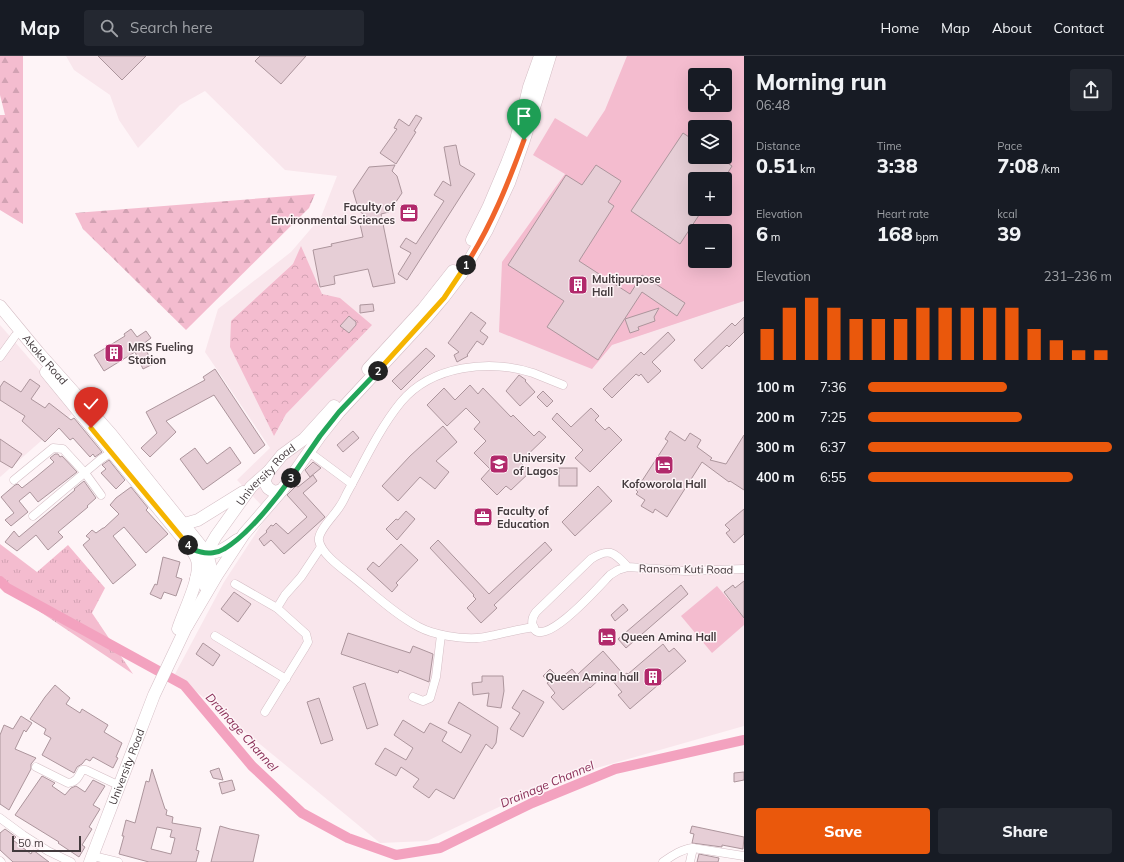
<!DOCTYPE html>
<html lang="en">
<head>
<meta charset="utf-8">
<style>
	:root { --surface:#171b24; --page:#242831; --text:#f1f3f6; --muted:#9ea1a6; --line:#363941; --accent:#ea580c }
	body { margin:0; font-family:Mulish,sans-serif; background:var(--page); color:var(--text); height:100vh; display:flex; flex-direction:column; font-size:15px; white-space:nowrap }
	* { box-sizing:border-box; margin:0 }
	p { font-size:13px; color:var(--muted) }
	.icon { flex:none; width:22px; height:22px; fill:none; stroke:currentColor; stroke-width:2; stroke-linecap:round; stroke-linejoin:round }
	.map { position:relative; flex:1; overflow:hidden }
	.panel { display:flex; flex-direction:column; background:var(--surface); width:380px }
	.panel>* { flex:none }
	.buttons { position:absolute; left:688px; top:12px; display:grid; gap:8px }
	.buttons a { display:grid; place-items:center; width:44px; height:44px; border-radius:4px; background:var(--surface); box-shadow:0 4px 16px #0002; font-size:20px }
	.scale { position:absolute; left:12px; bottom:10px; width:69px; box-sizing:border-box; padding-left:4px; border:2px solid #433a3d; border-top:0; font-size:11px; line-height:14px; white-space:nowrap; color:#433a3d; -webkit-text-stroke:3px #fef4f7; paint-order:stroke }
	.pin { position:absolute; display:grid; place-items:center; width:34px; height:34px; color:#fff; margin:-41px -17px; border-radius:50% 50% 50% 0; rotate:-45deg; box-shadow:0 0 4px #0007 }
	.pin .icon { rotate:45deg }
	.km { position:absolute; width:20px; height:20px; margin:-10px; border-radius:50%; background:#222; color:#fff; font-size:11px; line-height:20px; text-align:center }
	.round { display:grid; place-items:center; flex:none; width:42px; height:42px; border-radius:4px; background:var(--page) }
	.headline { display:flex; align-items:center; justify-content:space-between; height:68px; padding:0 12px }
	h1 { font-size:22px; font-weight:800; line-height:30px }
	.figures { display:grid; grid-template-columns:repeat(3,1fr); gap:6px; height:68px; padding:4px 12px }
	.figures div { display:grid; align-content:center }
	.figures b { font-size:20px; font-weight:800 }
	.figures small { font-size:11px; font-weight:400 }
	.figures p { font-size:11px }
	.chart { height:112px; padding:8px 12px }
	.chart p { display:flex; justify-content:space-between }
	.chart svg { width:100%; height:72px; margin-top:4px; stroke:var(--accent); stroke-width:6 }
	.action { display:flex; gap:8px; margin-top:auto; padding:8px 12px }
	.action a { flex:1; height:46px; border-radius:4px; background:var(--accent); color:#fff; font-size:16px; font-weight:800; line-height:46px; text-align:center }
	.action a+a { background:var(--page); color:var(--text) }
	ul { padding:0 12px; list-style:none; font-size:13px }
	li { display:grid; grid-template-columns:64px 48px 1fr; align-items:center; height:30px }
	li i { height:10px; border-radius:5px; background:var(--accent) }
	header { display:flex; align-items:center; gap:24px; box-sizing:border-box; height:56px; padding:0 20px; background:var(--surface); border-bottom:1px solid var(--line) }
	header strong { font-size:19px }
	nav { display:flex; gap:22px; margin-inline-start:auto; font-size:14px }
	.search { width:280px; height:36px; background:var(--page); display:flex; align-items:center; gap:10px; box-sizing:border-box; padding:0 14px; border-radius:4px; color:var(--muted); font-size:15px }
	main { display:flex; flex:1; min-height:0 }
	.map>svg:first-child { display:block }
	.built { fill:#f9e6ec; fill-rule:evenodd }
	.grass { fill:url(#grass-tufts) }
	.forest { fill:url(#forest-firs) }
	.park { fill:url(#park-crowns) }
	.pitch { fill:#f4bccf; fill-rule:evenodd }
	.lines { fill:none; stroke-linecap:round; stroke-linejoin:round }
	.canal { stroke:#f3a2bf; stroke-width:10 }
	.building { fill:#e6ced6; stroke:#ac959c; fill-rule:evenodd }
	.street-casing { stroke:#d4bdc4; stroke-width:9 }
	.secondary-casing { stroke:#d4bdc4; stroke-width:13 }
	.street { stroke:#fff; stroke-width:8 }
	.secondary { stroke:#fff; stroke-width:12 }
	.split-1-casing { stroke:#fff; stroke-width:8 }
	.split-2-casing { stroke:#fff; stroke-width:8 }
	.split-3-casing { stroke:#fff; stroke-width:8 }
	.split-4-casing { stroke:#fff; stroke-width:8 }
	.split-5-casing { stroke:#fff; stroke-width:8 }
	.split-1 { stroke:#f0652b; stroke-width:5 }
	.split-2 { stroke:#f5b400; stroke-width:5 }
	.split-3 { stroke:#22a559; stroke-width:5 }
	.split-4 { stroke:#22a559; stroke-width:5 }
	.split-5 { stroke:#f5b400; stroke-width:5 }
	.labels { text-anchor:middle; dominant-baseline:central; stroke-width:3; stroke-linejoin:round; paint-order:stroke }
	.poi-label { font-size:11px; font-weight:bold; fill:#433a3d; stroke:#fef4f7; text-anchor:start }
	.street-label { font-size:11px; fill:#433a3d; stroke:#fef4f7 }
	.water-label { font-size:12px; font-style:italic; fill:#892d56; stroke:#fef4f7 }
</style>
</head>
<body>
<header>
<strong>Map</strong>
<div class="search"><svg class="icon" aria-label="search" viewBox="0 0 24 24"><circle cx="10" cy="10" r="6"/><path d="M15 15l6 6"/></svg>Search here</div>
<nav><a>Home</a><a>Map</a><a>About</a><a>Contact</a></nav>
</header>
<main>
<div class="map">
<svg width="744" height="806" viewBox="0 0 744 806">
	<defs>
		<pattern id="grass-tufts" width="24" height="20" patternUnits="userSpaceOnUse"><rect width="24" height="20" fill="#f4bccf"/><path d="M3 7l-1-3M5 7V3M7 7l1-3M15 17l-1-3M17 17v-4M19 17l1-3" fill="none" stroke="#d2a2b3"/></pattern>
		<pattern id="forest-firs" width="22" height="20" patternUnits="userSpaceOnUse"><rect width="22" height="20" fill="#f4bccf"/><path d="M5 1l3.5 6h-7zM16 11l3.5 6h-7z" fill="#d2a2b3"/></pattern>
		<pattern id="park-crowns" width="20" height="18" patternUnits="userSpaceOnUse"><rect width="20" height="18" fill="#f4bccf"/><path d="M2 6a3 3 0 1 1 6 0M12 15a3 3 0 1 1 6 0" fill="none" stroke="#d2a2b3"/></pattern>
	</defs>
	<rect width="100%" height="100%" fill="#fef4f7"/>
	<!-- built -->
	<g class="built">
		<path d="M66,0h678v670l-186,53 -131,62 -47,2 -205,-169 49,-92 45,-69 -32,-33 33,-32 -65,-96 13,-43 73,-57 30,-35 16,-41 -52,-6 -80,-79 -25,14 -42,43 -19,-28 -9,-25 -36,-25zM695,19h30v30h-30zM695,71h30v30h-30zM695,123h30v30h-30zM695,175h30v30h-30z"/>
		<path d="M0,269l75,86 -75,66z"/>
	</g>
	<!-- grass -->
	<path class="grass" d="M0,488l37,28 31,-27 37,43 -13,25 41,61 -133,-89z"/>
	<!-- forest -->
	<g class="forest">
		<path d="M0,0h23v168l-23,-14v-95h5l-5,-20z"/>
		<path d="M315,138l-6,14 -123,122 -103,-101 -8,-16z"/>
	</g>
	<!-- park -->
	<path class="park" d="M301,190l21,48 18,4 32,27 -86,89 -12,22 -44,-89 1,-26 62,-57z"/>
	<!-- pitch -->
	<g class="pitch">
		<path d="M627,0h117v245l-132,44 -20,24 -93,-37 3,-70 63,-88 -32,-19 22,-37 32,19 18,-27zM695,19h30v30h-30zM695,71h30v30h-30zM695,123h30v30h-30zM695,175h30v30h-30z"/>
		<path d="M717,530l27,32v7l-32,28 -31,-37z"/>
	</g>
	<g class="lines">
		<!-- canal -->
		<path class="canal" d="M0,525l7,7 177,97 68,81 50,47 46,25 48,17 44,-7 92,-45 83,-34 129,-29"/>
	</g>
	<!-- building -->
	<g class="building">
		<path d="M98,0h48l-24,24z"/>
		<path d="M260,0h46l-25,28 -26,-23z"/>
		<path d="M416,59l6,3 -8,13 2,1 -20,32 -16,-11 17,-24 -3,-1 5,-9 10,7z"/>
		<path d="M683,77l12,8v16h24l13,9 -8,13h-29v30h8l-23,35 -49,-33z"/>
		<path d="M456,89l4,20 15,9 -68,106 -9,-6 13,-21 -11,-6 6,-9 10,6 28,-43 -10,-6 9,-14 8,5 -7,-39z"/>
		<path d="M395,109l-3,6 5,5 5,17 -13,19 -8,2 14,69 -22,4 -5,-18 -34,7 1,8 -15,3 -7,-37 19,-4 -1,-2 32,-7 -3,-13 13,-3 -14,-10 -6,-20 16,-24z"/>
		<path d="M596,109l25,16 -13,21 6,4 -35,55 51,33 12,-19 43,28 -8,13 -35,-24 -44,68 -51,-33 17,-26 -56,-36 58,-90 16,10z"/>
		<path d="M373,248l1,7 -14,2v-8z"/>
		<path d="M659,252l-5,9 1,4 -17,6 1,3 -9,3 -5,-14z"/>
		<path d="M471,256l15,11 -6,8 8,6 -5,8 -6,-4 -10,14 1,1 -11,6 -3,-7 5,-3 -11,-9z"/>
		<path d="M349,260l7,6v3l-7,8 -9,-7z"/>
		<path d="M744,261v15l-15,15 -2,-2 -25,24 -8,-9 38,-37 3,3z"/>
		<path d="M131,273l6,8 9,-6 5,7 -8,6 10,20 -10,5 -8,-17 -31,19 -10,-16 31,-19 -1,-2z"/>
		<path d="M668,276l7,8 -23,22 9,9 -13,12 -7,-9 -2,2 -3,-2 -24,24 -9,-9 38,-37 3,3z"/>
		<path d="M426,292l9,8 -34,34 -9,-9z"/>
		<path d="M215,313l50,76 -11,9 -40,-59 -48,26 10,11 -26,25 -9,-9 16,-15 -11,-21 59,-32 -2,-3z"/>
		<path d="M519,319l7,5 -1,1 10,11 -15,14 -14,-15z"/>
		<path d="M30,323l10,7 -9,13 14,9 4,-5 22,17 3,-2 28,34 -7,5 -2,-3 -3,3 -17,-19 -3,2 -11,-12 -14,14 -23,-21 3,-5 -25,-16v-13l4,-6 17,11z"/>
		<path d="M470,329l8,9 5,-6 28,29 2,-2 21,21 5,-5 7,6 -26,25 10,10 -19,18 -5,-4 -9,9 -16,-16 9,-10 -16,-16 12,-12 -12,-12 6,-7 -14,-14 -19,18 -20,-21 17,-17 11,12z"/>
		<path d="M543,335l10,10 -6,6 -10,-10z"/>
		<path d="M591,352l8,8 -4,4 10,10 4,-3 13,13 -32,32 -15,-14 8,-8 -31,-31 5,-6 14,14z"/>
		<path d="M443,370l14,16 -21,19 13,11 -14,17 -15,-12 -22,24 -16,-15 28,-30z"/>
		<path d="M353,375l6,7 -16,14 -6,-7z"/>
		<path d="M670,375l15,10 5,-8 11,7 -4,7 15,11 -2,2 16,4 18,-29v55l-14,-9 -1,1 -27,-20 -35,55 -12,-8 -2,4 -12,-7 4,-6 -9,-6 2,-2 -2,-2 32,-49 -3,-2z"/>
		<path d="M0,383l22,15 -10,14 -12,-7z"/>
		<path d="M230,391l11,16 -38,27 -23,-31 15,-11 12,16z"/>
		<path d="M55,398h3l2,3 2,-1 15,16 -39,30 -8,-10 -11,9 9,11 -17,14 -6,-6 9,-7 -13,-16 14,-12 3,-1 4,4 14,-11 18,-15 -4,-4z"/>
		<path d="M109,404l16,20 -9,9 -15,-16 5,-4 -4,-4z"/>
		<path d="M313,406l8,6 -11,9 -5,-7z"/>
		<rect x="559" y="412" width="18" height="18"/>
		<path d="M313,419l4,6 -14,12 22,24 -41,37 -13,-14 -7,6 -5,-7 8,-7 -1,-1 5,-6 2,1 3,-3 12,11 19,-17 -20,-22 9,-9 2,1z"/>
		<path d="M84,425l12,17 -9,8 1,1 -30,25 5,5 -15,13 -12,-15 -19,16 -12,-9 9,-11 5,6 56,-47 -1,-1z"/>
		<path d="M598,430l14,15 -37,35 -13,-14z"/>
		<path d="M131,431l17,21 -2,2 22,24 -22,19 -22,-26 -11,9 23,29 -23,19 -30,-39 7,-6 -4,-3 6,-6 4,3 7,-5h1l15,-14 -9,-9 6,-7z"/>
		<path d="M744,453v25l-10,9 -8,-10 4,-3 -5,-5z"/>
		<path d="M406,455l9,8 -18,21 -11,-11 10,-10 2,1z"/>
		<path d="M438,484l51,54 56,-52 7,8 -58,55 3,3 -16,15 -14,-15 9,-9 -3,-3 1,-1 -44,-47z"/>
		<path d="M401,488l17,16 -22,23 2,2 -6,7 -25,-23 6,-7 6,5z"/>
		<path d="M163,501l17,5 -4,15 6,2 -6,17 -12,-4 -3,7 -11,-5 5,-10 2,1z"/>
		<path d="M744,525v37l-20,-26 9,-7 2,3z"/>
		<path d="M681,529l7,9 -62,54 -8,-9z"/>
		<path d="M234,536l17,12 -13,18 -17,-13z"/>
		<path d="M623,548l5,6 -13,11 -4,-6z"/>
		<path d="M348,577l62,20 3,-7 20,8 -4,28 -30,-12 -1,3 -57,-19z"/>
		<path d="M203,587l17,12 -7,11 -17,-12z"/>
		<path d="M663,588l6,8 5,-4 12,13 -56,48 -12,-14 4,-3 -16,-19 -16,15v-1l-27,23 -12,-13 4,-4 -8,-10 2,-1 -6,-6 7,-7 7,7 2,-2 3,3 10,-8 5,6 26,-24 21,24 3,-2 1,1z"/>
		<path d="M482,620h21l1,15 -3,17 -14,-2 2,-13 -16,2 -1,-12 10,-1z"/>
		<path d="M365,627l13,42 -11,4 -14,-42z"/>
		<path d="M55,629l15,13 -4,6 14,9 2,-4 26,16 -4,7 18,11 -6,14 2,1 -5,10 -20,-11 -3,4 -4,-2 -4,5 -5,3 -3,6 -32,-18 9,-17 -7,-4 2,-5 -16,-10 15,-22z"/>
		<path d="M523,634l21,12 -21,35 -13,-8 10,-16 -8,-5z"/>
		<path d="M319,642l14,42 -12,4 -14,-42z"/>
		<path d="M459,646l39,25 -2,16 -4,6 -6,-5 -32,55 -18,-10 -7,9 -16,-11 6,-8 -18,-12 -5,9 -21,-12 10,-16 21,12 7,-12 -19,-13 9,-15 21,13 6,-10 17,9 -5,9 19,12 10,-18 -23,-12z"/>
		<path d="M21,660l11,7 -6,9 -2,-2 -9,19 21,9 -5,6v5l-22,41 -9,-6v-69l4,-10 9,4z"/>
		<path d="M219,712l4,12 -10,-2 -3,-7z"/>
		<path d="M152,713l13,40 2,1 -1,5 7,2 -1,6 29,5 -5,22 3,1 -3,11h-47l-30,-8 5,-18h-2l4,-16 9,3 11,-42 3,1zM157,771l15,3 -2,7 5,1 -4,16 -20,-5z"/>
		<path d="M744,716v8l-10,2v-9z"/>
		<path d="M42,720l13,7 -3,3 13,9 6,-7 5,-2 9,6 8,-12 12,6 -12,19 7,4 -11,18 3,2 -10,16 3,2 -6,10 -21,-14 1,-1 -44,-27z"/>
		<path d="M232,724l3,10 -13,4 -3,-11z"/>
		<path d="M220,770l10,3 29,6 -6,27h-42z"/>
		<path d="M692,770l52,11 -1,12 -21,-4v2l-30,-4 2,-9 -4,-1z"/>
		<path d="M5,773l11,8 -3,3 18,14 2,-4 16,12h-36l-13,-12v-17z"/>
		<path d="M699,798l20,4 -1,4h-21z"/>
	</g>
	<g class="lines">
		<!-- street casing -->
		<g class="street-casing">
			<g id="street">
				<path d="M0,301l15,-21"/>
				<path d="M309,396l43,32"/>
				<path d="M14,424l39,-32 10,1 22,24 16,22"/>
				<path d="M33,460l68,-57 11,-7"/>
				<path d="M628,511c-14,-14 -18,-20 -37,-8l-55,53c-3,4 -5,9 -3,15 10,24 69,-44 77,-52l8,-5 10,-3 57,4 59,-2"/>
				<path d="M235,528l42,24 29,26 2,8 -4,7 -39,63"/>
				<path d="M277,552l8,-13 16,-18 20,-30"/>
				<path d="M534,571c-13,2 -26,5 -39,8 -6,1 -12,3 -18,3 -17,1 -43,-3 -58,-11 -23,-12 -45,-33 -65,-49 -11,-9 -32,-23 -35,-37 -2,-10 16,-26 21,-35 3,-4 5,-9 7,-13 17,-31 32,-64 54,-91 31,-37 89,-43 132,-29 10,4 20,8 30,12"/>
				<path d="M215,580l71,43"/>
				<path d="M413,641l10,4 7,-3 6,-21 5,-42"/>
				<path d="M36,711l32,16c8,-1 10,-5 14,-13h4l34,16"/>
				<path d="M0,762l23,17 25,16 23,11"/>
				<path d="M93,800l25,6"/>
				<path d="M0,805l1,1"/>
				<path d="M663,806c10,-7 19,-13 30,-14l51,8"/>
				<path d="M690,806l3,-14"/>
			</g>
		</g>
		<!-- secondary casing -->
		<g class="secondary-casing">
			<g id="secondary">
				<path d="M472,184l16,-32 19,-45 9,-23 13,-53 11,-31"/>
				<path id="s1" d="M0,250l38,46 73,82 90,112c11,17 12,20 4,40"/>
				<path d="M368,313l55,-60 30,-38"/>
				<path d="M46,316l133,162c6,7 13,15 17,23 8,17 -13,55 -18,72"/>
				<path d="M269,415l-5,10 4,7 6,4 8,-2"/>
				<path d="M184,468l14,-4 45,-28"/>
				<path d="M201,496c15,4 25,-4 36,-12"/>
				<path id="s2" d="M196,523l10,-26 10,-17 35,-49 18,-16 13,-16 22,-16 30,-33"/>
				<path d="M187,570l30,-51 27,-41 38,-44 38,-54 19,-24 88,-95 16,-19 19,-25 25,-43 22,-47 15,-43 26,-84"/>
				<path id="s3" d="M90,806l64,-167 36,-76"/>
			</g>
		</g>
		<!-- street -->
		<use href="#street" class="street"/>
		<!-- secondary -->
		<use href="#secondary" class="secondary"/>
	</g>
	<g class="lines">
		<!-- split-1 casing -->
		<g class="split-1-casing">
			<path id="split-1" d="M466,209c25,-39 42,-81 58,-125"/>
		</g>
		<!-- split-2 casing -->
		<g class="split-2-casing">
			<path id="split-2" d="M378,315l66,-73 22,-33"/>
		</g>
		<!-- split-3 casing -->
		<g class="split-3-casing">
			<path id="split-3" d="M291,422l29,-42 19,-24 39,-41"/>
		</g>
		<!-- split-4 casing -->
		<g class="split-4-casing">
			<path id="split-4" d="M188,489c3,4 8,6 13,7 7,2 17,1 23,-3 23,-13 52,-50 67,-71"/>
		</g>
		<!-- split-5 casing -->
		<g class="split-5-casing">
			<path id="split-5" d="M91,372l97,117"/>
		</g>
		<!-- split-1 -->
		<use href="#split-1" class="split-1"/>
		<!-- split-2 -->
		<use href="#split-2" class="split-2"/>
		<!-- split-3 -->
		<use href="#split-3" class="split-3"/>
		<!-- split-4 -->
		<use href="#split-4" class="split-4"/>
		<!-- split-5 -->
		<use href="#split-5" class="split-5"/>
	</g>
	<!-- icons -->
	<defs>
		<g id="office-square" transform="scale(1)"><rect x="-9" y="-9" width="18" height="18" rx="4" fill="#b1296b" stroke="#fef4f7"/><path d="M-6-3h4V-5.5h4V-3h4V5H-6ZM-1-4.5V-3h2v-1.5ZM-6 0V1H6V0Z" fill="#fff"/></g>
		<g id="building-square" transform="scale(1)"><rect x="-9" y="-9" width="18" height="18" rx="4" fill="#b1296b" stroke="#fef4f7"/><path d="M-4-6H4V6H1V3H-1V6H-4ZM-2.5-4.3h1.7v1.8h-1.7ZM.8-4.3h1.7v1.8H.8ZM-2.5-1h1.7V.8h-1.7ZM.8-1h1.7V.8H.8Z" fill="#fff"/></g>
		<g id="university-square" transform="scale(1)"><rect x="-9" y="-9" width="18" height="18" rx="4" fill="#b1296b" stroke="#fef4f7"/><path d="M0-5L7-2L0 1L-7-2ZM-4 1L0 2.5L4 1V4Q0 6-4 4Z" fill="#fff"/></g>
		<g id="hotel-square" transform="scale(1)"><rect x="-9" y="-9" width="18" height="18" rx="4" fill="#b1296b" stroke="#fef4f7"/><path d="M-6-4.5h1.5V1H6V5H4.5V3h-9V5H-6ZM-4 0a1.8 1.8 0 1 1 3.6 0ZM.5 0V-2.5h3Q6-2.5 6 0Z" fill="#fff"/></g>
	</defs>
	<g fill-rule="evenodd">
		<use href="#office-square" x="409" y="157"/>
		<use href="#building-square" x="578" y="229"/>
		<use href="#building-square" x="114" y="297"/>
		<use href="#university-square" x="499" y="408"/>
		<use href="#hotel-square" x="664" y="409"/>
		<use href="#office-square" x="483" y="461"/>
		<use href="#hotel-square" x="607" y="581"/>
		<use href="#building-square" x="653" y="621"/>
	</g>
	<g class="labels">
		<!-- poi labels -->
		<g class="poi-label">
			<text x="395" y="151" text-anchor="end">Faculty of<tspan x="395" dy="13">Environmental Sciences</tspan></text>
			<text x="592" y="223">Multipurpose<tspan x="592" dy="13">Hall</tspan></text>
			<text x="128" y="291">MRS Fueling<tspan x="128" dy="13">Station</tspan></text>
			<text x="513" y="402">University<tspan x="513" dy="13">of Lagos</tspan></text>
			<text x="664" y="428" text-anchor="middle">Kofoworola Hall</text>
			<text x="497" y="455">Faculty of<tspan x="497" dy="13">Education</tspan></text>
			<text x="621" y="581">Queen Amina Hall</text>
			<text x="639" y="621" text-anchor="end">Queen Amina hall</text>
		</g>
		<!-- street labels -->
		<g class="street-label">
			<text stroke="none"><textPath href="#s1" startOffset="70">Akoka Road</textPath></text>
			<text stroke="none"><textPath href="#s2" startOffset="127">University Road</textPath></text>
			<text transform="translate(686 513) rotate(1)">Ransom Kuti Road</text>
			<text stroke="none"><textPath href="#s3" startOffset="102">University Road</textPath></text>
		</g>
		<!-- water labels -->
		<g class="water-label">
			<text transform="translate(242 676) rotate(48)">Drainage Channel</text>
			<text transform="translate(547 728) rotate(-23)">Drainage Channel</text>
		</g>
	</g>
</svg>
<div class="buttons">
<a><svg class="icon" aria-label="locate" viewBox="0 0 24 24"><circle cx="12" cy="12" r="6"/><path d="M12 2v4M12 18v4M2 12h4M18 12h4"/></svg></a>
<a><svg class="icon" aria-label="layers" viewBox="0 0 24 24"><path d="M12 4l9 5-9 5-9-5zM3 14l9 5 9-5"/></svg></a>
<a>+</a>
<a>−</a>
</div>
<div class="scale">50 m</div>
<div class="pin" style="left:524px;top:84px;background:#1e9e55"><svg class="icon" aria-label="arrive" viewBox="0 0 24 24"><path d="M6 21V4h12l-3 4 3 4H6"/></svg></div>
<div class="pin" style="left:91px;top:372px;background:#d93025"><svg class="icon" aria-label="check" viewBox="0 0 24 24"><path d="M5 12l5 5 9-10"/></svg></div>
<b class="km" style="left:466px;top:209px">1</b>
<b class="km" style="left:378px;top:315px">2</b>
<b class="km" style="left:291px;top:422px">3</b>
<b class="km" style="left:188px;top:489px">4</b>
</div>
<section class="panel">
<div class="headline"><div><h1>Morning run</h1><p>06:48</p></div><a class="round"><svg class="icon" aria-label="share" viewBox="0 0 24 24"><path d="M12 15V3M7 8l5-5 5 5M5 13v7h14v-7"/></svg></a></div>
<div class="figures">
<div><p>Distance</p><b>0.51<small> km</small></b></div>
<div><p>Time</p><b>3:38</b></div>
<div><p>Pace</p><b>7:08<small> /km</small></b></div>
</div>
<div class="figures">
<div><p>Elevation</p><b>6<small> m</small></b></div>
<div><p>Heart rate</p><b>168<small> bpm</small></b></div>
<div><p>kcal</p><b>39</b></div>
</div>
<div class="chart"><p><span>Elevation</span>231–236 m</p>
<svg viewBox="0 0 160 44" preserveAspectRatio="none"><path d="M5 44V25M15 44V12M25 44V6M35 44V12M45 44V19M55 44V19M65 44V19M75 44V12M85 44V12M95 44V12M105 44V12M115 44V12M125 44V25M135 44V32M145 44V38M155 44V38"/></svg>
</div>
<ul>
<li><b>100 m</b>7:36<i style="width:57%"></i></li>
<li><b>200 m</b>7:25<i style="width:63%"></i></li>
<li><b>300 m</b>6:37<i style="width:100%"></i></li>
<li><b>400 m</b>6:55<i style="width:84%"></i></li>
</ul>
<div class="action"><a>Save</a><a>Share</a></div>
</section>
</main>
</body>
</html>
